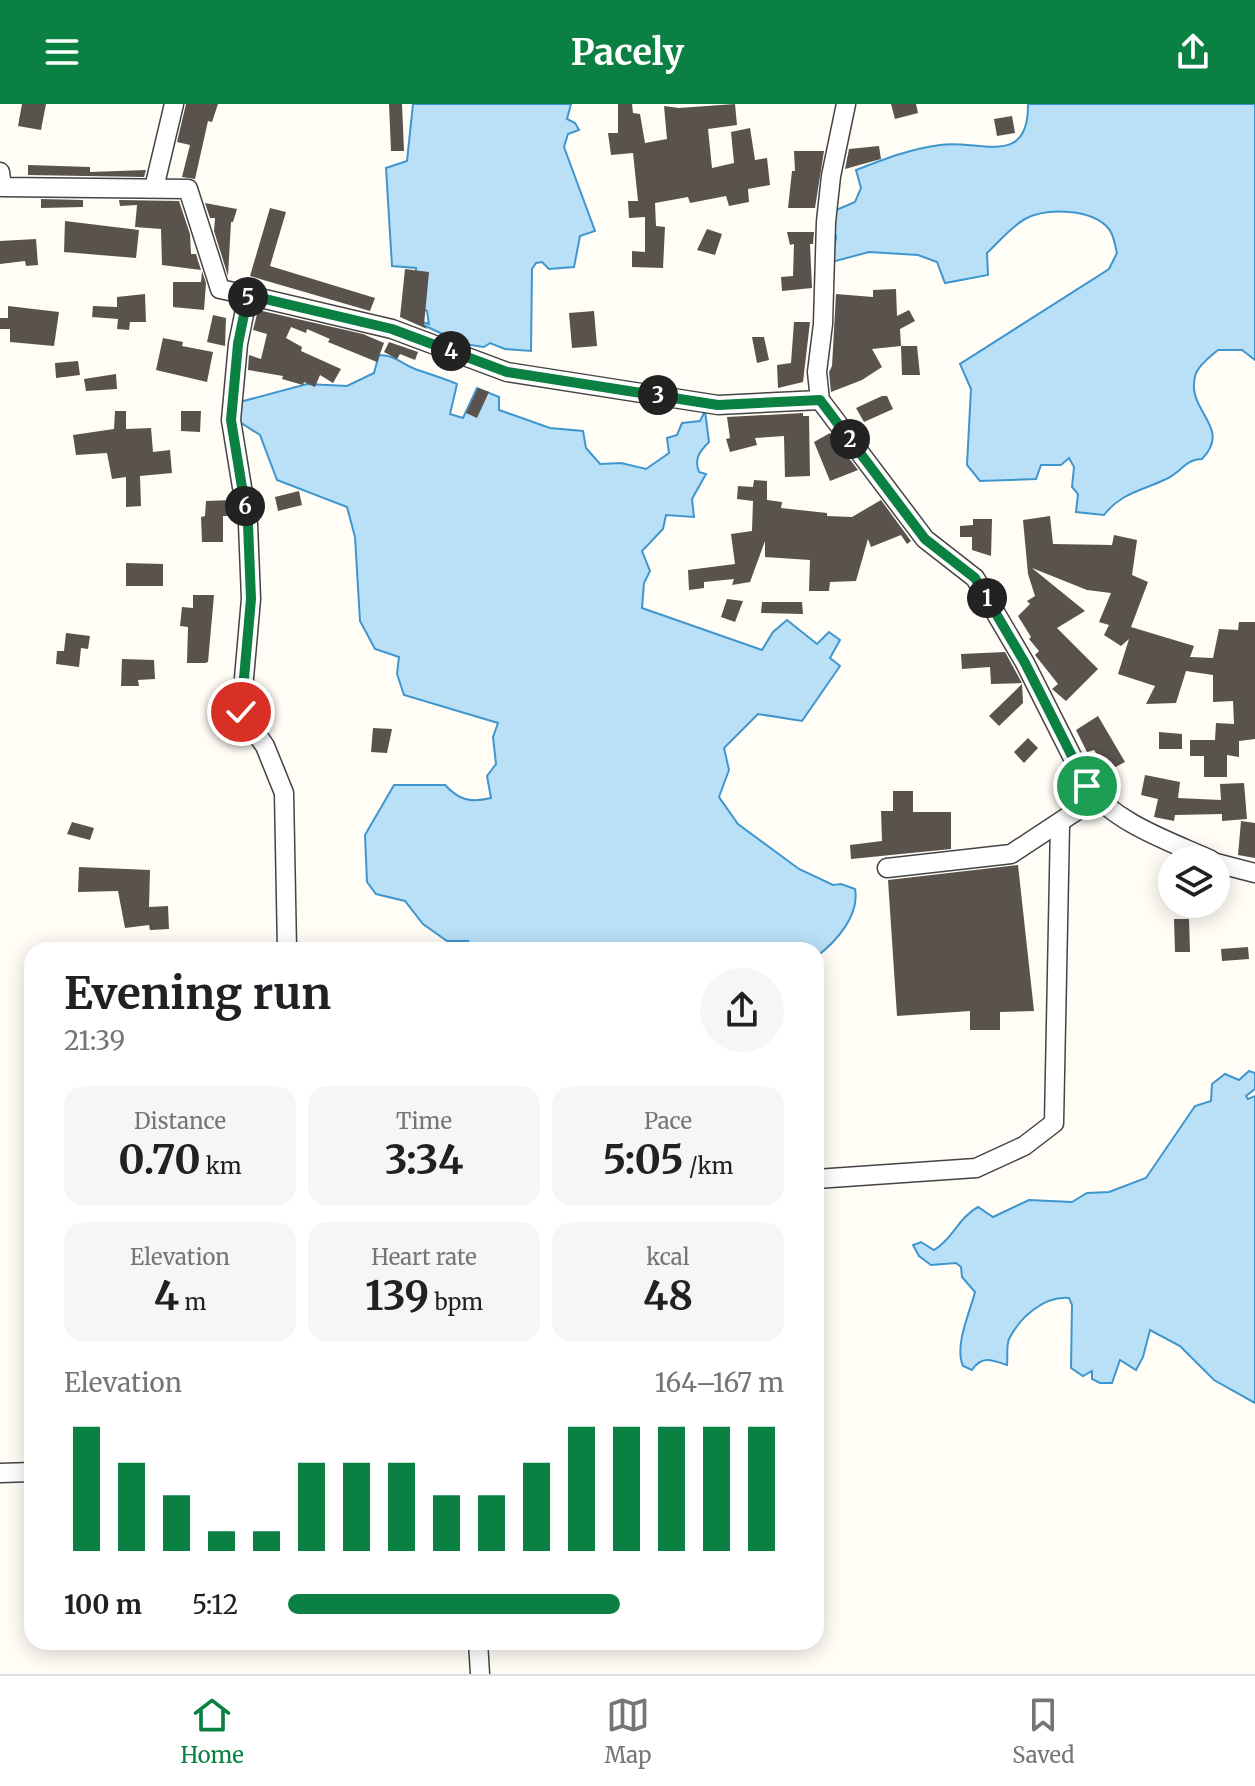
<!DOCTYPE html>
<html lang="en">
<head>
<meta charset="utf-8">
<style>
	:root { --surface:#fff; --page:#f6f6f6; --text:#202124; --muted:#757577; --line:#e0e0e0; --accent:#0b8043 }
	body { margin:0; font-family:Merriweather,serif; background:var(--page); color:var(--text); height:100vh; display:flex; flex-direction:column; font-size:30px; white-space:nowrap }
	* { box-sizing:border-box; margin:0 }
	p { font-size:26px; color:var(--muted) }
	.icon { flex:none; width:44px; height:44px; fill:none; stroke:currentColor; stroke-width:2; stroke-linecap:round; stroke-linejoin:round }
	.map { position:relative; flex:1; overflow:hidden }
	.side { position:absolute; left:24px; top:838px; width:800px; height:708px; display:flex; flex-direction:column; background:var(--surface); border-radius:24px; box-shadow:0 4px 20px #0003 }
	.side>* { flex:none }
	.fabs { position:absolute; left:1158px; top:742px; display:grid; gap:16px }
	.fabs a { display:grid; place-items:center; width:72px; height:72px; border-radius:50%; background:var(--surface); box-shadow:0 4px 20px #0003; font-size:40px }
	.pin { position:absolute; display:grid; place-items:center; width:68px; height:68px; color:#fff; margin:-34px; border:4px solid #fff; border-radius:50%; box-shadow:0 2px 8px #0007 }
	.km { position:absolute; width:40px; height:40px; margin:-20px; border-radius:50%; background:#222; color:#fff; font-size:22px; line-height:40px; text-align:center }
	.round { display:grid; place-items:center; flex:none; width:84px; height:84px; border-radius:42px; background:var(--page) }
	.head { display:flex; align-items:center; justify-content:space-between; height:136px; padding:0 40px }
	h1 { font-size:44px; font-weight:700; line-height:60px }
	.metrics { display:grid; grid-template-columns:repeat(3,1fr); gap:12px; height:136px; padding:8px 40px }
	.metrics div { display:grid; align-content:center; border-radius:20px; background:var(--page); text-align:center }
	.metrics b { font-size:40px; font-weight:700 }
	.metrics small { font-size:22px; font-weight:400 }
	.metrics p { font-size:22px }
	.chart { height:224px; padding:16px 40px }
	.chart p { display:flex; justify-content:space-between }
	.chart svg { width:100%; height:144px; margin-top:8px; stroke:var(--accent); stroke-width:6 }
	ul { padding:0 40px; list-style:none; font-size:26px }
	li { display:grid; grid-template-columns:128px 96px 1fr; align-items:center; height:60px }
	li i { height:20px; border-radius:10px; background:var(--accent) }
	header { display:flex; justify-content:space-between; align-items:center; height:104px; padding:0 40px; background:var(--accent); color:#fff; font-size:36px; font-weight:700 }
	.menu { display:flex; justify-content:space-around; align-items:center; height:112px; border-top:2px solid var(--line); background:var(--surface); font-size:22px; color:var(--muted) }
	.menu a { display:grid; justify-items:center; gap:4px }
	.menu .on { color:var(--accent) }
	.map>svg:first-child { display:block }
	.water { fill:#b9e0f7; stroke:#3f96cf; stroke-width:2 }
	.building { fill:#5a524d }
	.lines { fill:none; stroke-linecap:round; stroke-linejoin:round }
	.minor-casing { stroke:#444; stroke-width:21 }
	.minor { stroke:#fff; stroke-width:18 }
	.route-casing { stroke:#fff; stroke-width:16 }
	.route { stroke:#0b8043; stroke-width:10 }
</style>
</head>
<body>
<header><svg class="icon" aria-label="menu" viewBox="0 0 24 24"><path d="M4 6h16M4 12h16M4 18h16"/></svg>Pacely<svg class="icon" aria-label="share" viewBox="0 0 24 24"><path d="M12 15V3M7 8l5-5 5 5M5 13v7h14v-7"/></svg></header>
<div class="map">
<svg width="1255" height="1570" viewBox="0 0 1255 1570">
	<rect width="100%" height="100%" fill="#fffdf5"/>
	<!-- water -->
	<g class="water">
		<path d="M413,0h158l-4,15 8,4 4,7 -11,4 -4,13 31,84 -15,5 -6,31 -25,2 -7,-7 -6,1 -4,6 -1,82 -26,-2 -15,-6 -6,4 -20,-3 -58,-27 23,7 -2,-13 -12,-6 1,-37 -24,-2 -6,-98 21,-7z"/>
		<path d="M1028,0h227v256l-13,-10h-24c-7,6 -18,14 -22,23 -13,38 38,53 6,86 -17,0 -22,15 -38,21 -23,11 -43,13 -60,35l-28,-3 2,-18 -6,-7 2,-20 -5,-9 -8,7h-20l-5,14 -56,2 -13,-16 4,-76 -11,-25 149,-95 8,-16c-2,-7 -3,-18 -8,-24 -16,-20 -62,-22 -84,-10 -14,8 -26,23 -38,34l1,22 -43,8 -8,-21 -19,-7 -49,-3 -37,10 4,-25 -7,-24 26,-11 6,-14 -5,-18c29,-11 54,-21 84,-25 38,-6 89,24 88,-41z"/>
		<path d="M379,251c19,1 20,8 36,14 14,5 28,9 42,15l-7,30 13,4 14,-30 22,9v13l51,18 33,3 3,17 14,16 21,-1 25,6 23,-16 -2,-15 10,-3 5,-12 18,-2 5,-10 4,31c-10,10 -15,17 -10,30l7,2 -14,25 2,18 -28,-2 -3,14 -21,22 8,20 -6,12 -2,25 120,42 11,-18 14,-12 30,24 12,-12 11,8 -10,18 10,8 -38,55 -44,-7 -34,34 5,22 -10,27 19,27 61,45 34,16 8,-1 14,5c5,26 -19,53 -39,68v-7h-349l1,-9h-21l-24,-17 -18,-23 -29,-7 -9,-12 -2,-47 29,-50h51c14,15 25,18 46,13l-4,-22 9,-12 -3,-27 5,-14 -94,-28 -7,-21 2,-17 -24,-8 -15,-28 -5,-84 -8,-30 -70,-27 -17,-45 -25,-16 1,-16 71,-19 40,2 27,-13z"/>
		<path d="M1249,967l6,2v16l-9,7 2,3 7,-3v307l-41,-23 -34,-34 -30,-16 -7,27 -7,13 -16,-10 -8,23h-12l-8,-4v-8l-9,5 -12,-8 1,-63 -3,-7c-25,-2 -49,19 -60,41 -3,7 -1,18 -2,26 -15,-5 -25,-10 -35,5l-9,-4c-9,-20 7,-54 12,-74l-13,-15 -1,-10 -5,-4 -25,2 -12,-9 -6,-11 8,-3 13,8c19,-11 24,-32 44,-43l15,10 36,-17 43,2 15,-9 22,-1 37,-14 49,-72 16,-5 1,-17 13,-10 14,6z"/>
	</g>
	<!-- building -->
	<g class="building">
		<path d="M22,0h24l-5,26 -23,-4z"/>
		<path d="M186,0h32l-6,18 -4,-1 -13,58 -13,-2 8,-32 -13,-3z"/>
		<path d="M389,0h13l2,47h-13z"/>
		<path d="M618,0h14l1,9 7,1 5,29 22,-4 -3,-33 15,2 56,-4 2,21 -29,4 4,39 22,-5 -3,-31 19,-4 5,32 12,-2 3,27 -22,4 1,13 -20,4 -3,-10 -36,7 -2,-6 -33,6 1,23 9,1 -2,41 -31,-1v-16l13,1v-35l-16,1 -1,-17h10l-5,-48 -22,2 -3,-22h10z"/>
		<path d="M891,0h25l2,9 -23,6z"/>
		<path d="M1012,12l3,17 -18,3 -3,-17z"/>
		<path d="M879,42l2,13 -36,10 4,-20z"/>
		<path d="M794,47h30l-9,57h-27l4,-37h3z"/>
		<path d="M28,61l62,2v5l56,-2 -2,7 -116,-2z"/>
		<path d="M41,95l42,1v7l-42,1z"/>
		<path d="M119,96l60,1 11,33 1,20h5l5,16 -39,-5 -1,-36 -26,-2 2,-22 -17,1z"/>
		<path d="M205,99l32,6 -4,13h-2l-3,54 -14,-45 1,-13h-5z"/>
		<path d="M270,104l16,4 -16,54 105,32 -5,13 -120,-35z"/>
		<path d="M65,117l74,9 -3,28 -72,-6z"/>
		<path d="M707,125l15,5 -7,21 -18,-5z"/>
		<path d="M787,128h27l-1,12h-3l2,44 -30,3 -1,-14 12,-1 1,-32 -4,1z"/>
		<path d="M36,135l2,26 -12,1 -1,-5 -25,3v-23z"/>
		<path d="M405,165l24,3 -5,53 3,4 -27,-12z"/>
		<path d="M202,167l4,12 -2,27 -31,-3v-25h28z"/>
		<path d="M896,185l1,27 12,-6 6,11 -15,8 1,17 -29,3 10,18 -20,13 -31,12 -2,-20 3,-6 4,-72 37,3v-7z"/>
		<path d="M145,190l1,28h-16l-1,8 -12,-1 1,-10 -26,-2 1,-11 24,1v-10z"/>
		<path d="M8,202l51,6 -5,34 -44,-4v-13h-10v-11h8z"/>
		<path d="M258,206l105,24 21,9 -7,19 -49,-20 2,-3 -23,-10 -1,4 -15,-6 -5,11 16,9 -1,4 40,18 -8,14 -13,-8 -5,12 -11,-5 -1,3 -21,-6 1,-3 -35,-6 1,-15 12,4 6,-25 -14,-4z"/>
		<path d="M594,207l3,35 -25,2 -3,-35z"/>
		<path d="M213,211l13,3 -1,28 -18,-4z"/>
		<path d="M794,218h16l-7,60 -25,6 -1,-23 14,-2z"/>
		<path d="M752,233h12l5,23 -12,3z"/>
		<path d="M163,234l20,4 -1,4 31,6 -6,30 -51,-12z"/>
		<path d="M389,238l29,10 -3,8 -15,-6 -3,5 -13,-7z"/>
		<path d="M901,242h16l3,29h-18z"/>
		<path d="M78,257l2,14 -24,3 -1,-15z"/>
		<path d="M116,270l1,15 -31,2 -2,-12z"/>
		<path d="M478,284l11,4 -12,26 -11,-5z"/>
		<path d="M882,292h5l6,13 -29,13 -8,-14z"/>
		<path d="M115,307h11v18l25,-1 2,24 17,-2 2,23 -32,3 1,30 -15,1v-30l-14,2 -5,-26 -31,2 -3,-20 41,-6z"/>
		<path d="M181,307h20l-1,21 -19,-1z"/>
		<path d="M803,309v3h6l1,60 -25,1 -1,-41 -29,2 2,7 -27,7 -4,-13 4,-1 -3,-21z"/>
		<path d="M830,329l28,37 -28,11 -16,-39z"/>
		<path d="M754,376l13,1v19l15,2 -1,6 46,5v3l25,1 29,-17 30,41 -4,3 -6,-9 -30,12 -3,-8 -12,42 -26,1 -1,9h-20l1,-31 -45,-3v-16l-15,41 -18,3 2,-6 -30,3v6l-15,2 -1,-20 47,-6 -4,-30 21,-3 1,-30 -16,-2 1,-13 15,1z"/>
		<path d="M299,387l3,14 -24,6 -3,-14z"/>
		<path d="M232,396l2,16h-11v26h-21l-1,-25 4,-1 1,-15z"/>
		<path d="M1050,412l3,28 59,1 2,-10 23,5 -5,35 16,7 -17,45 63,19 -4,11 23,1 6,-29 19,1 1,-8h16v117l-16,2v16l-12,-2v22h-23v-21h-14v-16h25l1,-17 18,1 -1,-23 -20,1v-27l-27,-4 -10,32 -30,1 9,-18 -37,-12 11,-35 -8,7 -17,-11 5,-10 -10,-3 12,-29 -24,-3 -55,-22 53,43 -28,17 41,41 -32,32 -14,-12 6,-5 -23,-29 4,-4 -10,-12 2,-2 -13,-21 12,-12 -3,-3 8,-5 -7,-22 -5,-54z"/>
		<path d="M973,415h19l-1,37 -19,-6v-13h-12v-11l13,-1z"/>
		<path d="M126,459l37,1v22h-37z"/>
		<path d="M193,491h21l-6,67 -3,1h-18l1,-36 -8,-1 2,-19 11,1z"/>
		<path d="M727,495l16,2 -8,21 -14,-5z"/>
		<path d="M762,498h40l1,12 -42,-1z"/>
		<path d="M66,529l24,3 -2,13 -7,-1 -2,19 -23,-3 1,-13h7z"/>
		<path d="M1005,548l17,31 -31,1 -1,-17 -28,2 -1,-15z"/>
		<path d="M122,555l32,1 1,19 -17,1 1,6h-18z"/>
		<path d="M1022,580l1,19 -24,23 -10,-10z"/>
		<path d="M1098,612l27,46 -17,9 -14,-21 -7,2 -11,-22z"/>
		<path d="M373,624l19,1 -5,24 -16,-1z"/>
		<path d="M1159,628l23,2v15h-23z"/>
		<path d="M1028,634l10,10 -14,15 -10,-11z"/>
		<path d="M1145,671l35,7 -2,16 43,2 -1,-16 24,-1 3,36 -25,2v-7l-47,1 -1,6 -20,-4 4,-18 -17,-4z"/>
		<path d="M893,687h20v21h38v37l-100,10 -1,-14 32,-4 -1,-30h12z"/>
		<path d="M1241,717l14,2v35l-17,-3z"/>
		<path d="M72,718l22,6 -4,12 -23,-6z"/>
		<path d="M1018,761l16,146 -34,1v18h-30v-19l-73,5 -9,-136z"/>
		<path d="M79,763l71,3 -1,37 19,-1 1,23 -19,1 -1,-5 -24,3 -7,-37 -40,1z"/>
		<path d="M1174,815h15l1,33h-15z"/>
		<path d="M1248,843l1,12 -27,2 -1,-12z"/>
	</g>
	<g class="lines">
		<!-- minor casing -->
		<g class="minor-casing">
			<g id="minor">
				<path d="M846,0l-15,72 -5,46 -3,102 -6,48 3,28 105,139 50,39 50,85 62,123c28,37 82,55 124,74"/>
				<path d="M0,68l2,15 186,2 32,100 28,6"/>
				<path d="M154,84l20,-84"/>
				<path d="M1216,759l39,10"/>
				<path d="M887,764l124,-14 85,-56"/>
				<path d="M287,846l-3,-157 -19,-47 -24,-34 10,-113 -3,-75 -17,-104 7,-76 10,-49 144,34 115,43 211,33 102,-5"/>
				<path d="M816,1075l160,-11 48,-22 30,-23 6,-298"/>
				<path d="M0,1369l32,-1"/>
				<path d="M478,1538l2,32"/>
			</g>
		</g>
		<!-- minor -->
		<use href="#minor" class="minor"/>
	</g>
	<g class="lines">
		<!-- route casing -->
		<g class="route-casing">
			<path id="route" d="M241,608l10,-113 -3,-75 -17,-104 7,-76 10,-49 144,34 115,43 211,33 102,-5 105,139 50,39 50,85 62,123"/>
		</g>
		<!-- route -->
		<use href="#route" class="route"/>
	</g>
</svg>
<div class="fabs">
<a><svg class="icon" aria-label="layers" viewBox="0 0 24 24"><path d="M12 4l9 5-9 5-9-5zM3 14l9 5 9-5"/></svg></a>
</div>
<div class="pin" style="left:1087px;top:682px;background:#1e9e55"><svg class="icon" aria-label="arrive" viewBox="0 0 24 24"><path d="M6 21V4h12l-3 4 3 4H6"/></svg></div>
<div class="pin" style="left:241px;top:608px;background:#d93025"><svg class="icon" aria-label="check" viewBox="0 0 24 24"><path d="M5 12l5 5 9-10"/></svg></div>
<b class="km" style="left:987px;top:494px">1</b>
<b class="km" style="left:850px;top:335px">2</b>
<b class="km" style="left:658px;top:291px">3</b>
<b class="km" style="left:451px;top:247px">4</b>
<b class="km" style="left:248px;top:193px">5</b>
<b class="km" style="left:245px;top:402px">6</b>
<section class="side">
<div class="head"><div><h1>Evening run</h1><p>21:39</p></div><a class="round"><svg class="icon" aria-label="share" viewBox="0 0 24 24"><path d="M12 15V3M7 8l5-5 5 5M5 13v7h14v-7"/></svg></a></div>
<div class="metrics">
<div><p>Distance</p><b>0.70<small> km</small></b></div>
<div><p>Time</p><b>3:34</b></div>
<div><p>Pace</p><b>5:05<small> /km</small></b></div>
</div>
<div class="metrics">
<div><p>Elevation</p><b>4<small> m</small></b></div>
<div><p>Heart rate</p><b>139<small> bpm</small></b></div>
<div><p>kcal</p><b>48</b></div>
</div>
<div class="chart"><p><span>Elevation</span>164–167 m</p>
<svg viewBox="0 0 160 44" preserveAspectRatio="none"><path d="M5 44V6M15 44V17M25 44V27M35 44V38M45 44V38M55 44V17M65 44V17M75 44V17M85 44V27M95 44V27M105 44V17M115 44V6M125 44V6M135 44V6M145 44V6M155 44V6"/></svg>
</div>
<ul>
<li><b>100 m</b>5:12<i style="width:67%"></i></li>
</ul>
</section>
</div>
<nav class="menu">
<a class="on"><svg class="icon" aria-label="home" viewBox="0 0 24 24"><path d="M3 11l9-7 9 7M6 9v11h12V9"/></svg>Home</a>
<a><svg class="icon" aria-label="map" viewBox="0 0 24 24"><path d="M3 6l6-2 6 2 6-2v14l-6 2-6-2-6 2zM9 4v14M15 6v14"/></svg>Map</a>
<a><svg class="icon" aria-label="saved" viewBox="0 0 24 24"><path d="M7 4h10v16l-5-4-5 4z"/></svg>Saved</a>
</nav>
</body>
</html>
